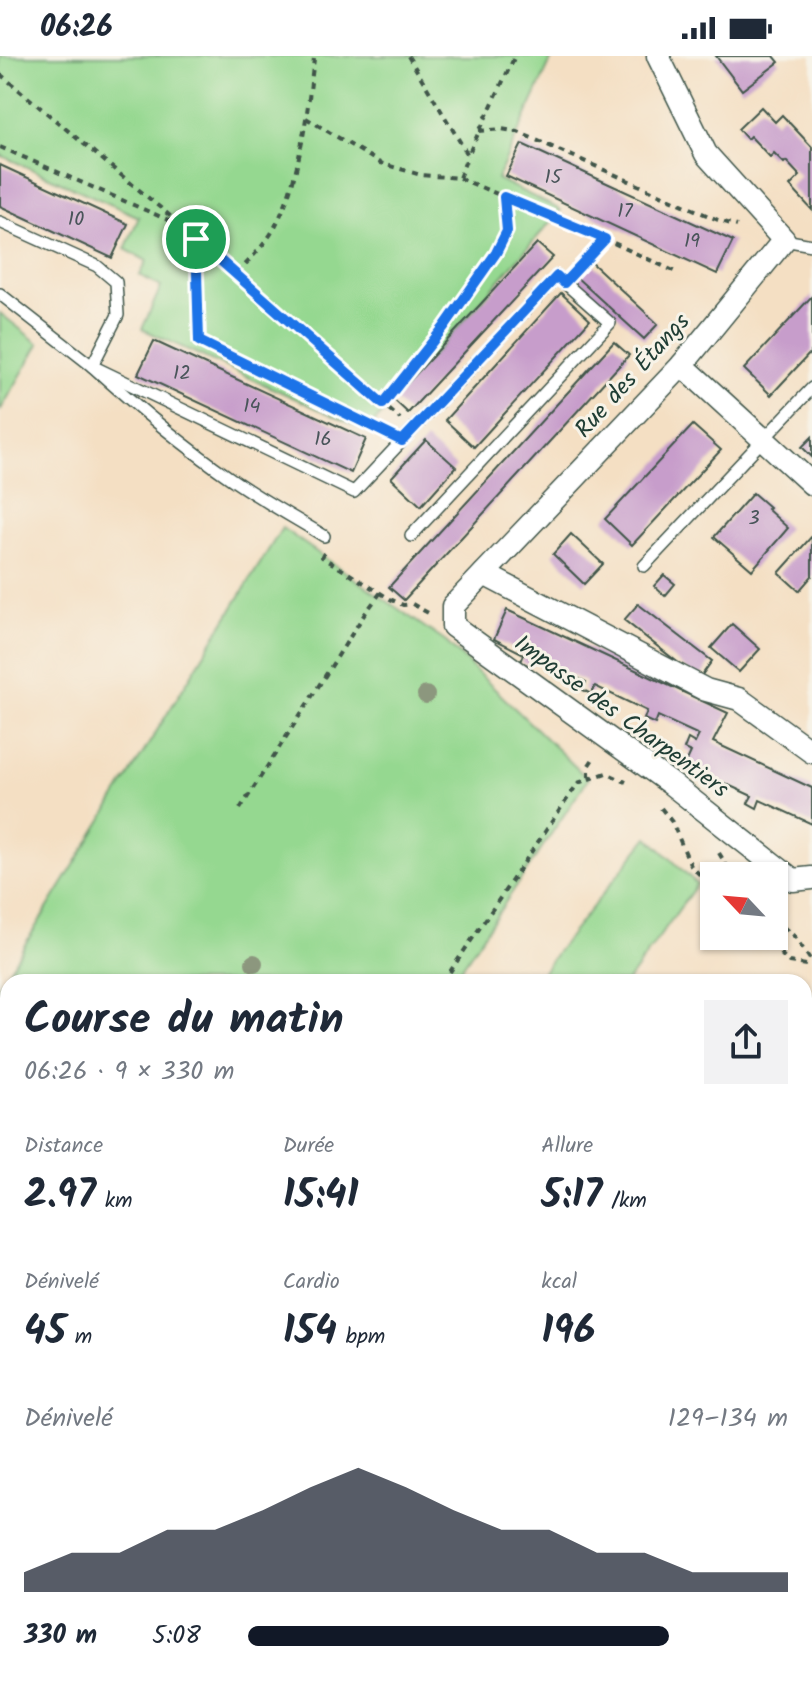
<!DOCTYPE html>
<html lang="fr">
<head>
<meta charset="utf-8">
<style>
	:root { --surface:#fff; --page:#f2f2f3; --text:#1f2937; --muted:#747a83; --accent:#111827 }
	body { margin:0; font-family:Kalam,sans-serif; background:var(--page); color:var(--text); height:100vh; display:flex; flex-direction:column; font-size:30px; white-space:nowrap }
	* { box-sizing:border-box; margin:0 }
	p { font-size:26px; color:var(--muted) }
	.icon { flex:none; width:44px; height:44px; fill:none; stroke:currentColor; stroke-width:2; stroke-linecap:round; stroke-linejoin:round }
	.map { position:relative; flex:1; overflow:hidden }
	.sheet { position:absolute; left:0px; top:918px; width:812px; height:710px; display:flex; flex-direction:column; background:var(--surface); border-radius:24px 24px 0 0; box-shadow:0 2px 6px #0004 }
	.sheet>* { flex:none }
	.needle { width:52px; rotate:296deg }
	.controls { position:absolute; left:700px; top:806px; display:grid; gap:16px }
	.controls a { display:grid; place-items:center; width:88px; height:88px; border-radius:0px; background:var(--surface); box-shadow:0 2px 6px #0004; font-size:40px }
	.pin { position:absolute; display:grid; place-items:center; width:68px; height:68px; color:#fff; margin:-34px; border:4px solid #fff; border-radius:50%; box-shadow:0 2px 8px #0007 }
	.round { display:grid; place-items:center; flex:none; width:84px; height:84px; border-radius:0px; background:var(--page) }
	.head { display:flex; align-items:center; justify-content:space-between; height:136px; padding:0 24px }
	h1 { font-size:44px; font-weight:700; line-height:60px }
	.stats { display:grid; grid-template-columns:repeat(3,1fr); gap:12px; height:136px; padding:8px 24px }
	.stats div { display:grid; align-content:center }
	.stats b { font-size:40px; font-weight:700 }
	.stats small { font-size:22px; font-weight:400 }
	.stats p { font-size:22px }
	.chart { height:224px; padding:16px 24px }
	.chart p { display:flex; justify-content:space-between }
	.chart svg { width:100%; height:144px; margin-top:8px; fill:var(--accent); opacity:.7 }
	ul { padding:0 24px; list-style:none; font-size:26px }
	li { display:grid; grid-template-columns:128px 96px 1fr; align-items:center; height:60px }
	li i { height:20px; border-radius:10px; background:var(--accent) }
	.status { display:flex; justify-content:space-between; align-items:center; height:56px; padding:0 40px; background:var(--surface); direction:ltr }
	.status svg { height:22px; fill:currentColor }
	.map>svg:first-child { display:block }
	.green { fill:#95d890; stroke:#5a8a62; stroke-width:2 }
	.building { fill:#c79dcb }
	.lines { fill:none; stroke-linecap:round; stroke-linejoin:round }
	.service-casing { stroke:#3f5549; stroke-width:14 }
	.minor-casing { stroke:#3f5549; stroke-width:25 }
	.motorway-casing { stroke:#3f5549; stroke-width:43 }
	.path { stroke:#3f5549; stroke-width:4; stroke-dasharray:6 6; stroke-linecap:butt }
	.service { stroke:#fff; stroke-width:11 }
	.minor { stroke:#fff; stroke-width:22 }
	.motorway { stroke:#fff; stroke-width:40 }
	.tree { fill:#8c977e }
	.route-casing { stroke:#fff; stroke-width:16 }
	.route { stroke:#1a73e8; stroke-width:10 }
	.labels { text-anchor:middle; dominant-baseline:central; stroke-width:6; stroke-linejoin:round; paint-order:stroke }
	.number-label { font-size:20px; fill:#49555a }
	.street-label { font-size:24px; fill:#1f3d34; stroke:#f7f3e8 }
</style>
</head>
<body>
<div class="status"><b>06:26</b><svg viewBox="0 0 49 12"><path d="M0 12V9h3v3zM5 12V6h3v6zM10 12V3h3v9zM15 12V0h3v12zM26 1h20v11H26zM47 4h2v5h-2z"/></svg></div>
<div class="map">
<svg width="812" height="1627" viewBox="0 0 812 1627">
	<rect width="100%" height="100%" fill="#f7f3e8"/>
	<filter id="ink" filterUnits="userSpaceOnUse"><feTurbulence type="fractalNoise" baseFrequency=".0125" numOctaves="2"/><feDisplacementMap in="SourceGraphic" scale="16" xChannelSelector="R" yChannelSelector="G"/><feConvolveMatrix kernelMatrix="1 2 1 2 8 2 1 2 1" color-interpolation-filters="sRGB"/></filter>
	<filter id="wash" filterUnits="userSpaceOnUse"><feTurbulence type="fractalNoise" baseFrequency=".006" numOctaves="4" result="noise"/><feDisplacementMap in="SourceGraphic" scale="32" xChannelSelector="R" yChannelSelector="G"/><feGaussianBlur stdDeviation="1.8" result="paint"/><feColorMatrix in="noise" values="0 0 0 0 0 0 0 0 0 0 0 0 0 0 0 0 0 1.4 0 .05"/><feComposite in="paint" operator="in"/></filter>
	<g filter="url(#wash)">
		<rect width="100%" height="100%" fill="#f4dfc3"/>
		<!-- green -->
		<g class="green">
			<path d="M0,0h553l-56,123 64,31 -194,221 -225,-102 19,-42 -21,-12 7,-14 -22,-12 14,-32 -139,-62z"/>
			<path d="M0,257l39,31 -39,67z"/>
			<path d="M282,472l164,114 142,137 -136,203h-444v372l-8,10v-379z"/>
			<path d="M648,781l49,47 -70,98h-91l20,-29z"/>
			<path d="M804,932l8,7v192l-8,9z"/>
		</g>
		<g id="blocks">
			<!-- building -->
			<g class="building">
				<path d="M716,0h58l5,6 -37,28z"/>
				<path d="M761,51l14,15 7,-7 30,32v63l-22,-24 10,-10 -14,-15 -2,2 -10,-10 -4,4 -20,-21 -3,3 -9,-10z"/>
				<path d="M522,88l211,97 -16,33 -211,-98z"/>
				<path d="M0,109l128,59 -16,34 -112,-52z"/>
				<path d="M537,187l16,14 -145,156 -15,-14z"/>
				<path d="M590,205l68,63 -14,15 -68,-62z"/>
				<path d="M561,237l29,27 -116,127 -29,-27z"/>
				<path d="M812,240v55l-41,44 -27,-26z"/>
				<path d="M154,285l212,98 -15,34 -213,-99z"/>
				<path d="M614,286l15,13 -225,245 -15,-13z"/>
				<path d="M693,369l28,25 -89,95 -27,-26z"/>
				<path d="M812,381v20l-10,-10z"/>
				<path d="M426,384l30,27 -35,39 -30,-28z"/>
				<path d="M753,437l16,14 -2,2 21,19 -36,42 -38,-33z"/>
				<path d="M571,478l32,30 -19,20 -31,-30z"/>
				<path d="M812,480v40l-13,15 -20,-18z"/>
				<path d="M664,519l11,9 -10,12 -11,-10z"/>
				<path d="M638,548l74,57 -13,18 -75,-59z"/>
				<path d="M507,554l221,103 -15,29 99,46v36l-52,-24 -3,8 -9,-5 4,-7 -67,-31 6,-13 -7,-3 4,-10 7,4 4,-8 -41,-19 -3,8 -11,-5 3,-8 -52,-25 -4,8 -8,-4 3,-8 -52,-24 -4,8 -9,-4 3,-8 -30,-15z"/>
				<path d="M732,568l28,25 -21,23 -28,-24z"/>
				<path d="M812,1450v89l-8,10v-89z"/>
			</g>
		</g>
	</g>
	<g filter="url(#ink)">
		<use href="#blocks" fill-opacity="0" stroke="#3f5549" stroke-width="2"/>
		<g class="lines">
			<!-- service casing -->
			<g class="service-casing">
				<g id="service">
					<path d="M0,166l97,44 19,16 2,33 -26,51c44,40 89,78 138,112 30,21 63,39 94,58"/>
					<path d="M784,184l28,5"/>
					<path d="M0,238l92,72 262,126 203,-216 53,47 -199,213"/>
					<path d="M644,510l168,-178"/>
				</g>
			</g>
			<!-- minor casing -->
			<g class="minor-casing">
				<g id="minor">
					<path d="M658,0l48,98 78,86 -102,125 -229,241v20l217,157 123,97 19,-2"/>
					<path d="M682,309l130,119"/>
					<path d="M484,518l222,116 33,9 73,53"/>
				</g>
			</g>
			<!-- motorway casing -->
			<g class="motorway-casing">
				<g id="motorway">
					<path d="M804,1177l8,-9"/>
					<path d="M804,1235l8,-10"/>
					<path d="M405,1627l6,-7"/>
					<path d="M459,1627l6,-7"/>
				</g>
			</g>
			<!-- path -->
			<g class="path">
				<path d="M408,0l60,99 47,-99"/>
				<path d="M0,18l181,151 55,50c12,-14 27,-28 36,-43 28,-48 35,-119 42,-173"/>
				<path d="M306,62l74,45 41,12 38,3 9,-23"/>
				<path d="M479,75l23,-2 16,3 200,88 19,6"/>
				<path d="M0,91l175,76"/>
				<path d="M459,122l146,61 73,34"/>
				<path d="M196,183l3,102 186,91"/>
				<path d="M577,214l28,-31"/>
				<path d="M236,219l164,144"/>
				<path d="M383,348l61,-77 52,-74 11,-22 -3,-34"/>
				<path d="M324,497l-2,4 68,42 13,6 9,-1 18,10"/>
				<path d="M589,721v-12l6,-9"/>
				<path d="M661,752l11,14 19,44 23,23"/>
				<path d="M240,753l124,-194 17,-23"/>
				<path d="M719,797l14,23"/>
				<path d="M774,863l21,18 17,25"/>
				<path d="M763,880l26,26 23,4"/>
				<path d="M443,926l135,-199 28,-10 20,9"/>
				<path d="M534,1627l6,-7"/>
				<path d="M554,1627l6,-7"/>
			</g>
			<!-- service -->
			<use href="#service" class="service"/>
			<!-- minor -->
			<use href="#minor" class="minor"/>
			<!-- motorway -->
			<use href="#motorway" class="motorway"/>
		</g>
		<!-- trees -->
		<g class="tree">
			<circle cx="426" cy="639" r="9"/>
			<circle cx="254" cy="907" r="9"/>
		</g>
	</g>
	<g class="lines" filter="url(#ink)">
		<!-- route casing -->
		<g class="route-casing">
			<path id="route" d="M504,141l101,42 -41,44 -7,-7 -155,165 -203,-100 -3,-102 187,165 61,-77 52,-74 11,-22z"/>
		</g>
		<!-- route -->
		<use href="#route" class="route"/>
	</g>
	<g class="labels">
		<!-- number labels -->
		<g class="number-label">
			<text x="553" y="122">15</text>
			<text x="625" y="156">17</text>
			<text x="76" y="164">10</text>
			<text x="692" y="186">19</text>
			<text x="182" y="318">12</text>
			<text x="252" y="351">14</text>
			<text x="323" y="384">16</text>
			<text x="754" y="463">3</text>
		</g>
		<!-- street labels -->
		<g class="street-label">
			<text transform="translate(633 320) rotate(-48)">Rue des Étangs</text>
			<text transform="translate(621 661) rotate(36)">Impasse des Charpentiers</text>
		</g>
	</g>
</svg>
<div class="controls">
<a><svg class="needle" viewBox="-14 -14 28 28"><path d="M0-13l5 13h-10z" fill="#e53935"/><path d="M0 13l5-13h-10z" fill="#747a83"/></svg></a>
</div>
<div class="pin" style="left:196px;top:183px;background:#1e9e55"><svg class="icon" aria-label="arrive" viewBox="0 0 24 24"><path d="M6 21V4h12l-3 4 3 4H6"/></svg></div>
<section class="sheet">
<div class="head"><div><h1>Course du matin</h1><p>06:26 · 9 × 330 m</p></div><a class="round"><svg class="icon" aria-label="share" viewBox="0 0 24 24"><path d="M12 15V3M7 8l5-5 5 5M5 13v7h14v-7"/></svg></a></div>
<div class="stats">
<div><p>Distance</p><b>2.97<small> km</small></b></div>
<div><p>Durée</p><b>15:41</b></div>
<div><p>Allure</p><b>5:17<small> /km</small></b></div>
</div>
<div class="stats">
<div><p>Dénivelé</p><b>45<small> m</small></b></div>
<div><p>Cardio</p><b>154<small> bpm</small></b></div>
<div><p>kcal</p><b>196</b></div>
</div>
<div class="chart"><p><span>Dénivelé</span>129–134 m</p>
<svg viewBox="0 0 160 44" preserveAspectRatio="none"><path d="M0 44V38L10 32L20 32L30 25L40 25L50 19L60 12L70 6L80 12L90 19L100 25L110 25L120 32L130 32L140 38L150 38L160 38V44z"/></svg>
</div>
<ul>
<li><b>330 m</b>5:08<i style="width:78%"></i></li>
</ul>
</section>
</div>
</body>
</html>
